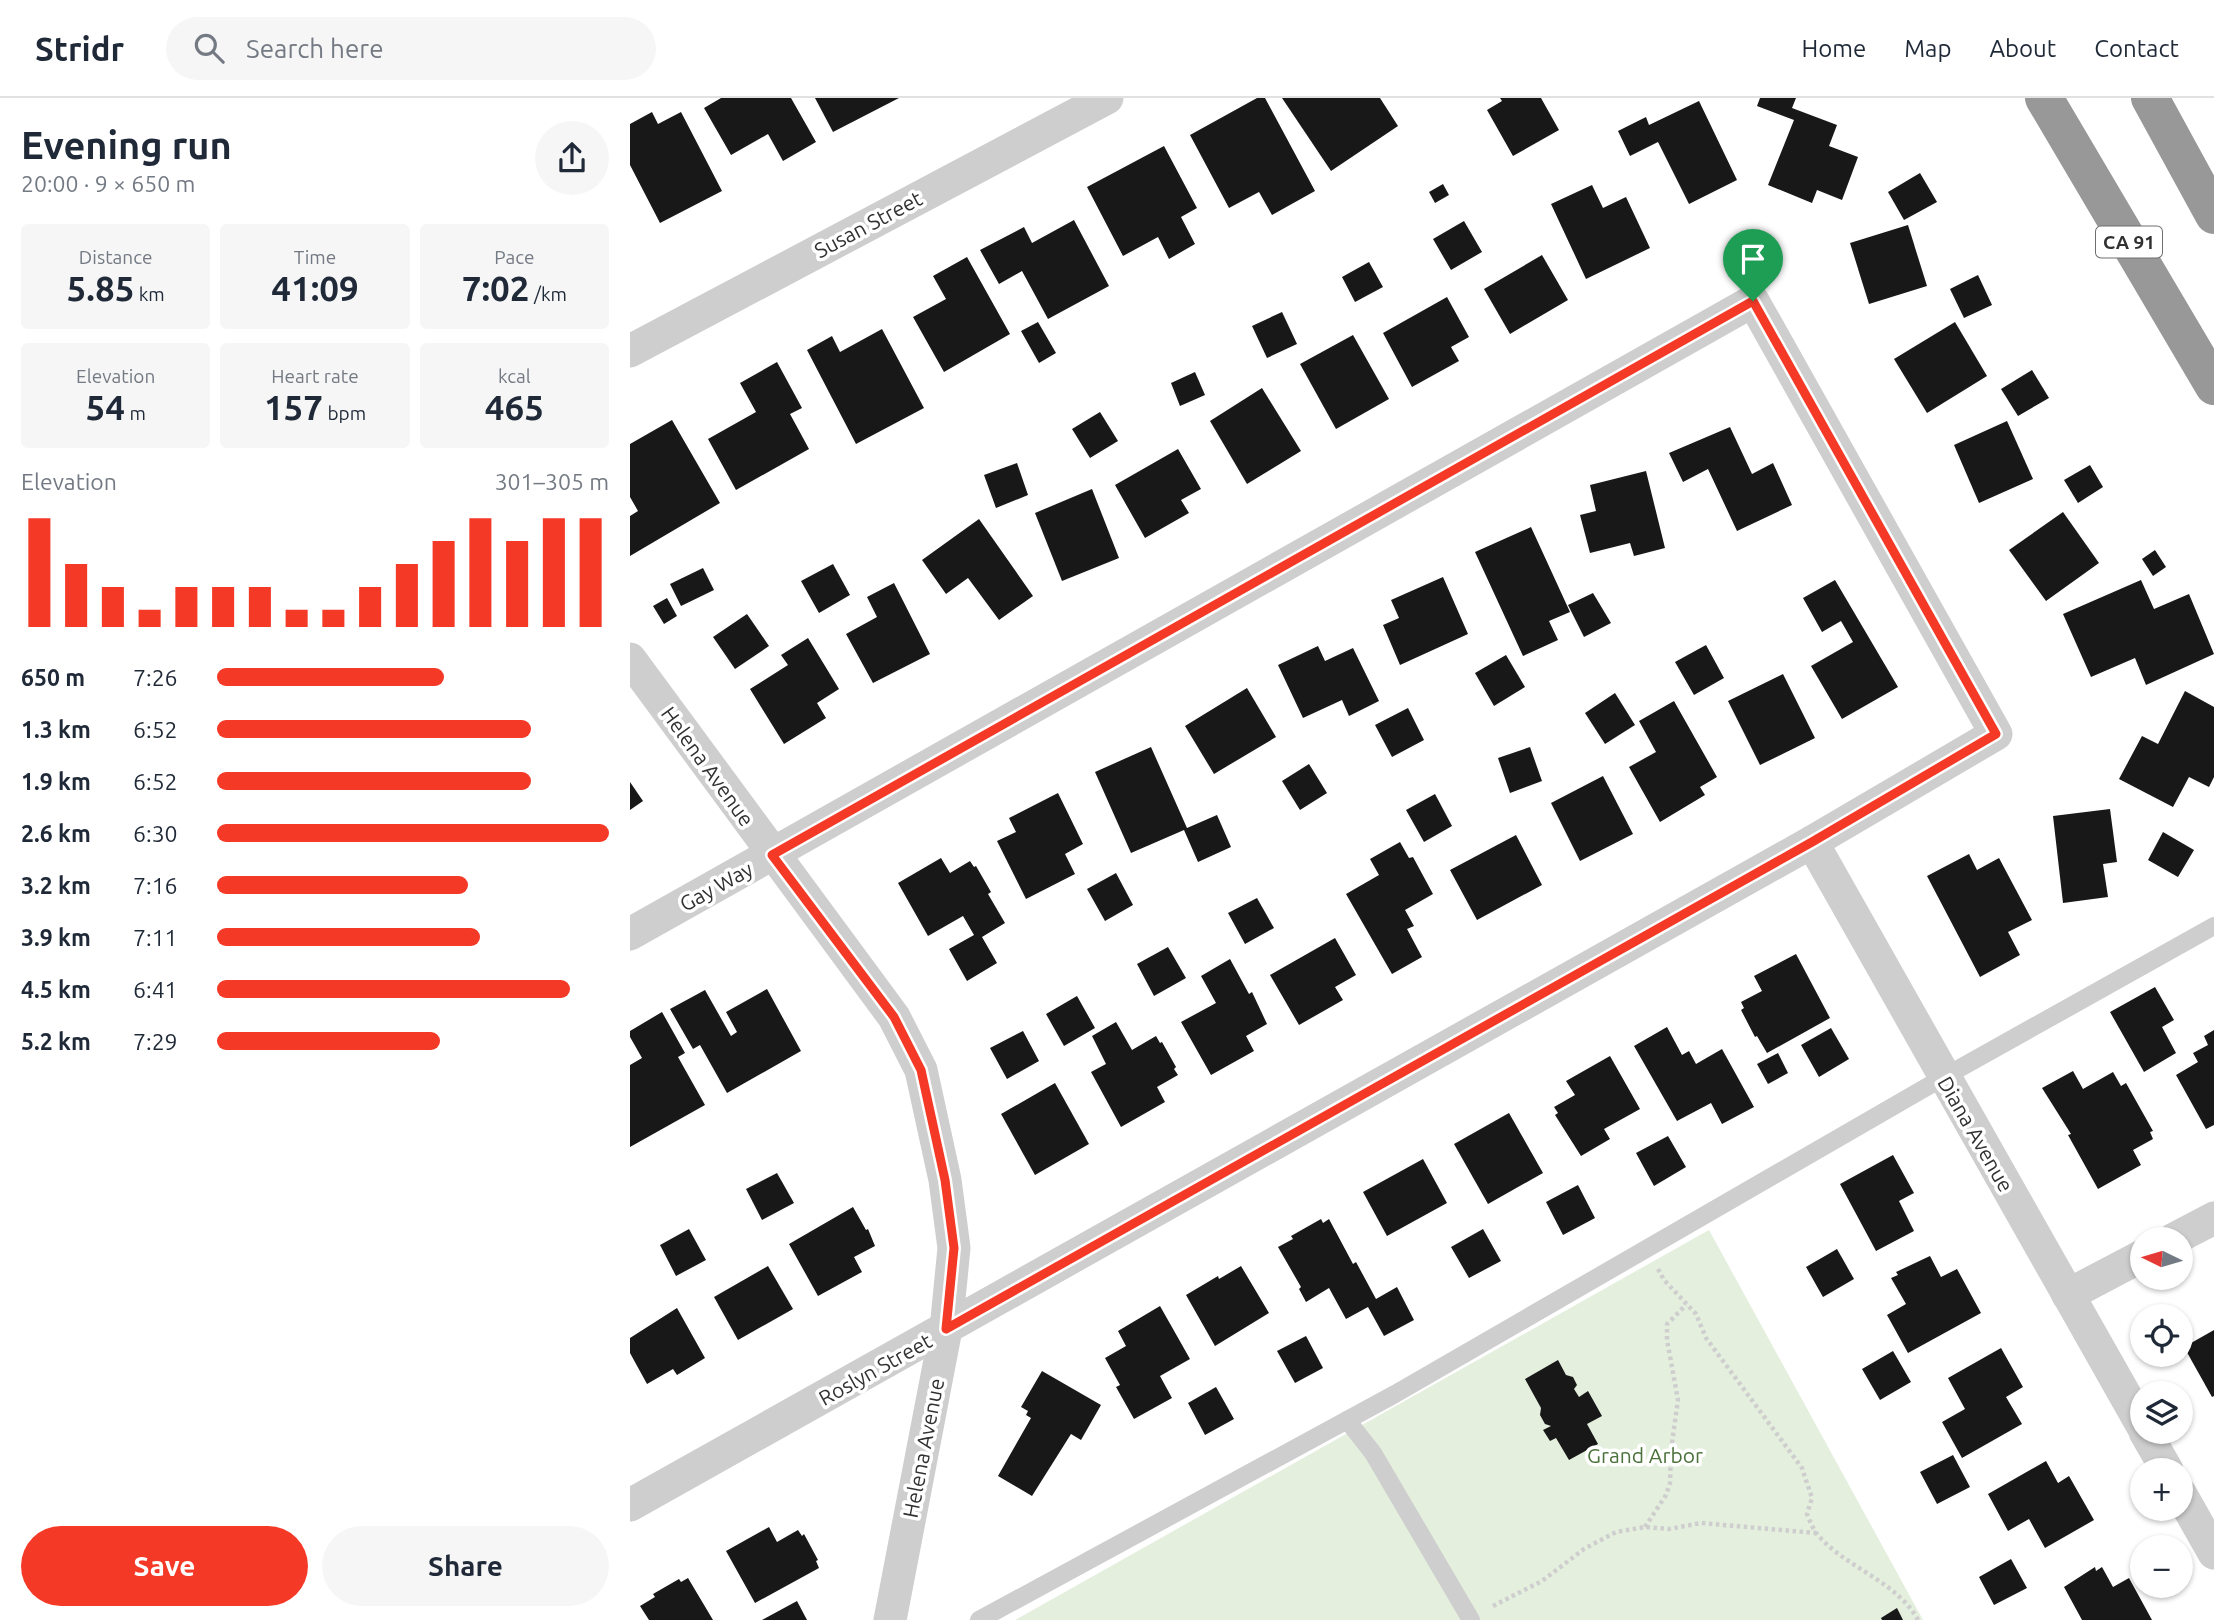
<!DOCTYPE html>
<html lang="en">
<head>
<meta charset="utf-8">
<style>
	:root { --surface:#fff; --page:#f6f6f7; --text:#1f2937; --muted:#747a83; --line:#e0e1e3; --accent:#f43927 }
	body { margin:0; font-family:Ubuntu,sans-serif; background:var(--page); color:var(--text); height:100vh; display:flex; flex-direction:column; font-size:26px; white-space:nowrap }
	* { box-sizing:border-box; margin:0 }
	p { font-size:23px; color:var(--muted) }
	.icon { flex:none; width:38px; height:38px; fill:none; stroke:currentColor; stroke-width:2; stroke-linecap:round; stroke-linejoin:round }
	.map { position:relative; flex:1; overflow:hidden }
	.drawer { display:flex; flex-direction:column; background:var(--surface); width:630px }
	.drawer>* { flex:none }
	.needle { width:46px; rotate:275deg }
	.controls { position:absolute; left:1500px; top:1129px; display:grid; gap:14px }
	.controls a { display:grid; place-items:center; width:63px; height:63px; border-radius:50%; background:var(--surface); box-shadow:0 2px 5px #0004; font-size:35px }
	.pin { position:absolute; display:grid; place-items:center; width:60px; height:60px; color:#fff; margin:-72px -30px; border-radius:50% 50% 50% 0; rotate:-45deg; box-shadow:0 0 7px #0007 }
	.pin .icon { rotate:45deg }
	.round { display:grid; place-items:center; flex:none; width:74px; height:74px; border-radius:37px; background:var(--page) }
	.headline { display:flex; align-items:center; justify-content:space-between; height:119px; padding:0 21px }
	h1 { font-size:38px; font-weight:700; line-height:52px }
	.metrics { display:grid; grid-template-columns:repeat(3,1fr); gap:10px; height:119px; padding:7px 21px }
	.metrics div { display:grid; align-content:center; border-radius:7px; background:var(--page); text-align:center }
	.metrics b { font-size:35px; font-weight:700 }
	.metrics small { font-size:19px; font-weight:400 }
	.metrics p { font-size:19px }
	.chart { height:196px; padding:14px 21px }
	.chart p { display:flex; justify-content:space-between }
	.chart svg { width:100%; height:126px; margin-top:7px; stroke:var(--accent); stroke-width:6 }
	.action { display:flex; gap:14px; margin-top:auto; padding:14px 21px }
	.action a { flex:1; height:80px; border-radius:42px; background:var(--accent); color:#fff; font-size:28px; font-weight:700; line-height:80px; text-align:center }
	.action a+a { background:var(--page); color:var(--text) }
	ul { padding:0 21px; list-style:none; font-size:23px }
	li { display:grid; grid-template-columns:112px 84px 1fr; align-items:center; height:52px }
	li i { height:18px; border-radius:9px; background:var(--accent) }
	header { display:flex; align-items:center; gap:42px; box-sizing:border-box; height:98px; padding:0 35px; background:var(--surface); border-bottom:2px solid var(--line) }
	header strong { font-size:33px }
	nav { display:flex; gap:38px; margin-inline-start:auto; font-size:24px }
	.search { width:490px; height:63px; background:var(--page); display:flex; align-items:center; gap:18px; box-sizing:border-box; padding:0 24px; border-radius:38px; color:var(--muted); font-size:26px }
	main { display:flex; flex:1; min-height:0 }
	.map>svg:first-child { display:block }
	.green { fill:#e4efde }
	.building { fill:#181818 }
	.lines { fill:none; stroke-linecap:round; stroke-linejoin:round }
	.path { stroke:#cecece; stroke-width:4.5; stroke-dasharray:3.5 3.5; stroke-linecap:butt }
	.service { stroke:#cecece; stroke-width:18 }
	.minor { stroke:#cecece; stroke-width:33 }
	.motorway { stroke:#989898; stroke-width:38 }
	.route-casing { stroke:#fff; stroke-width:14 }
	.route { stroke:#f43927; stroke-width:9 }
	.labels { text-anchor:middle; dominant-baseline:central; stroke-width:7; stroke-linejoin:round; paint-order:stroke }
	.shield { fill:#fff; stroke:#6f6f6f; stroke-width:2 }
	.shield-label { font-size:19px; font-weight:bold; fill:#313131 }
	.street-label { font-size:21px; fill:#313131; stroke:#fff }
	.park-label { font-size:21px; fill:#4b713a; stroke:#fff }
</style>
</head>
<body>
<header>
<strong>Stridr</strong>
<div class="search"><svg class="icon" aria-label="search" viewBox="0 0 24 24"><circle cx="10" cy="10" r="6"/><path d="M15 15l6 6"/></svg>Search here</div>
<nav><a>Home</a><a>Map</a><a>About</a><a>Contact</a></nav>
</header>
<main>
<section class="drawer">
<div class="headline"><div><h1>Evening run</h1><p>20:00 · 9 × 650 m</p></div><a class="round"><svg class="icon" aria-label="share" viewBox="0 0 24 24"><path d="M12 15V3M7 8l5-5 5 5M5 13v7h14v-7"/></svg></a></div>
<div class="metrics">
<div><p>Distance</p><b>5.85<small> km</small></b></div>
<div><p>Time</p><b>41:09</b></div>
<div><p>Pace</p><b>7:02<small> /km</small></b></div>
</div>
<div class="metrics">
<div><p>Elevation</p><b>54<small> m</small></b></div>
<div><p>Heart rate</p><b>157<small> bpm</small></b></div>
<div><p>kcal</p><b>465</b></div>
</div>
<div class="chart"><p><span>Elevation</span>301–305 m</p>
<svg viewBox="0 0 160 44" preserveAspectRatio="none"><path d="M5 44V6M15 44V22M25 44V30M35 44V38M45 44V30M55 44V30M65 44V30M75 44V38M85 44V38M95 44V30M105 44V22M115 44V14M125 44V6M135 44V14M145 44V6M155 44V6"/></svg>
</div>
<ul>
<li><b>650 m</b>7:26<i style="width:58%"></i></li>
<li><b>1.3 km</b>6:52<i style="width:80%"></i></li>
<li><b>1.9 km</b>6:52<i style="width:80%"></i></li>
<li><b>2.6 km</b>6:30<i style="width:100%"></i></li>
<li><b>3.2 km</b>7:16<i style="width:64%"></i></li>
<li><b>3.9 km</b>7:11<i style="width:67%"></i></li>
<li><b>4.5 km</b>6:41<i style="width:90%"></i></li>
<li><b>5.2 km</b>7:29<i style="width:57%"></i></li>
</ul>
<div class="action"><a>Save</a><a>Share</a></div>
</section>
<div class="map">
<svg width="1584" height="1522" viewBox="0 0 1584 1522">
	<rect width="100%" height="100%" fill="#fff"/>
	<!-- green -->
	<path class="green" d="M1079,1132l214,390h-908z"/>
	<!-- building -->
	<g class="building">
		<path d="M91,0h70l25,44 -33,19 -15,-27 -37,21 -27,-47z"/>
		<path d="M185,0h84l-66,34z"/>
		<path d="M627,0h8l50,93 -43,24 -13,-23 -30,16 -39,-73z"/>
		<path d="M652,0h98l18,28 -67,45z"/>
		<path d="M870,0h41l18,32 -46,26 -26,-46 15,-9z"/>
		<path d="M1130,0h36l-4,10 45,17 -8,21 29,11 -16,43 -25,-10 -5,13 -44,-18 26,-65 -37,-14z"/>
		<path d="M1069,3l38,79 -48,24 -31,-62 -28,14 -12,-25 28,-14 3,8z"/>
		<path d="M22,14l6,12 23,-12 41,79 -62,32 -30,-58v-41z"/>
		<path d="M534,48l33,62 -16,9 14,27 -26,15 -11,-22 -35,19 -36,-69z"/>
		<path d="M1290,75l17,29 -33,18 -16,-28z"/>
		<path d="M813,86l6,11 -14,8 -6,-11z"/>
		<path d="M962,87l11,23 23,-11 24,51 -64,31 -35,-75z"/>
		<path d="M444,122l35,66 -61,33 -26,-48 -23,13 -19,-34 44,-23 8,16z"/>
		<path d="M834,123l18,31 -31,18 -18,-31z"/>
		<path d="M1278,127l19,61 -58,18 -19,-61z"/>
		<path d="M912,157l26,45 -58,34 -26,-45z"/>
		<path d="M337,159l43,77 -66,38 -31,-55 33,-18 -13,-23z"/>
		<path d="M739,164l14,25 -28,15 -13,-25z"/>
		<path d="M1348,177l14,30 -28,13 -14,-29z"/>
		<path d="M817,199l22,40 -18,10 8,14 -47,26 -29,-54z"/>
		<path d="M652,214l15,32 -30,14 -15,-32z"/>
		<path d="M408,224l18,31 -17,10 -18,-32z"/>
		<path d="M1325,224l32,54 -60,37 -33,-54z"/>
		<path d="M252,231l42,79 -68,36 -49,-94 25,-14 8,16z"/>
		<path d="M723,237l36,64 -53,30 -36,-65z"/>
		<path d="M147,264l25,46 -12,6 19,35 -73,41 -28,-51 48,-27 -16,-29z"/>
		<path d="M1402,272l17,28 -31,18 -17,-27z"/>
		<path d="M565,274l10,23 -25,11 -9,-23z"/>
		<path d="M632,290l39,63 -54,33 -37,-63z"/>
		<path d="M470,314l18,29 -28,17 -18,-29z"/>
		<path d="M42,322l48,83 -90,53v-40l8,-5 -8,-14v-53z"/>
		<path d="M1377,323l26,58 -54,24 -25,-58z"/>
		<path d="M1100,329l22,47 21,-11 19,42 -55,26 -29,-62 -25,13 -14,-29z"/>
		<path d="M548,351l23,40 -20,11 8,13 -44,25 -30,-53z"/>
		<path d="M387,365l11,32 -32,13 -12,-33z"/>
		<path d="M1460,367l13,22 -25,16 -14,-23z"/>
		<path d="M1016,373l19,77 -31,8 -4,-13 -40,10 -10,-38 16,-4 -6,-26z"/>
		<path d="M462,391l27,69 -57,23 -27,-68z"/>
		<path d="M1433,414l36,51 -53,38 -37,-51z"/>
		<path d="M349,421l54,77 -34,24 -31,-42 -22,16 -24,-34z"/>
		<path d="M901,429l39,85 -21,9 9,19 -35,16 -48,-104z"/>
		<path d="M1525,452l11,17 -13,9 -11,-17z"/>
		<path d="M203,466l17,31 -31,18 -18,-32z"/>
		<path d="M73,470l11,22 -33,16 -11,-22z"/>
		<path d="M813,479l25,57 -68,31 -17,-40 16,-7 -8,-18z"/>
		<path d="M1205,482l63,107 -56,32 -31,-53 42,-24 -12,-21 -19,11 -19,-34z"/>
		<path d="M1511,482l13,29 35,-15 25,60 -68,31 -11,-27 -44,19 -28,-63z"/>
		<path d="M264,485l36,71 -57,29 -27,-49 31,-17 -10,-20z"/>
		<path d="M963,495l18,30 -27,14 -16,-32z"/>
		<path d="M37,500l10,18 -13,8 -11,-18z"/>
		<path d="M117,516l22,32 -34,23 -22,-32z"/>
		<path d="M178,540l31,51 -22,14 9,15 -42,26 -34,-55 38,-24 -7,-10z"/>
		<path d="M1076,547l18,33 -30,17 -19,-33z"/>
		<path d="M688,548l7,15 28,-13 26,53 -30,15 -7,-16 -39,18 -25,-53z"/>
		<path d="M876,557l19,32 -31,19 -19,-33z"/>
		<path d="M1153,576l32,64 -55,27 -32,-64z"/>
		<path d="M617,590l29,49 -62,37 -29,-48z"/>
		<path d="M1555,593l29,16v70l-5,10 -20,-10 -16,30 -54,-28 23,-43 16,8z"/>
		<path d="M985,595l20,32 -30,19 -20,-31z"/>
		<path d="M1044,603l43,76 -17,10 5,8 -45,27 -31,-55 27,-15 -17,-31z"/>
		<path d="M778,610l16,32 -32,17 -17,-32z"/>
		<path d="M521,649l36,81 30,-13 14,32 -33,15 -14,-32 -53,23 -36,-81z"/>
		<path d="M900,649l12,34 -32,12 -12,-35z"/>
		<path d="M679,666l18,29 -27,17 -18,-29z"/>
		<path d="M973,678l30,58 -53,27 -29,-58z"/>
		<path d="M0,684l13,19 -13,9z"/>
		<path d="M428,695l25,51 -18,10 10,20 -49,25 -29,-58 19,-9 -7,-14z"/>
		<path d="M805,696l17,32 -28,16 -18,-32z"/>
		<path d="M1480,711l7,53 -14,2 5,33 -45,6 -10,-87z"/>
		<path d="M1533,734l31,18 -16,27 -30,-17z"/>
		<path d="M886,737l26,50 -65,35 -27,-50z"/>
		<path d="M770,744l9,16 4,-1 20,37 -28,16 9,16 -7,3 15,28 -30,17 -46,-80 33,-19 -9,-16z"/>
		<path d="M1339,756l8,16 22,-12 33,62 -24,12 12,23 -40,22 -53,-101z"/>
		<path d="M311,760l9,15 20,-12 4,6 2,-1 15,26 -3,2 17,29 -23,14 15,26 -30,18 -18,-32 25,-14 -11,-19 -35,20 -30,-53z"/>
		<path d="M486,775l17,32 -28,16 -18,-32z"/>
		<path d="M627,800l17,30 -29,16 -17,-31z"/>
		<path d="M705,840l21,37 -21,12 8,13 -44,25 -29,-50z"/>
		<path d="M538,849l18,31 -32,18 -17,-32z"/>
		<path d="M1166,856l34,64 -63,35 -10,-17 -2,1 -14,-27 3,-2 -3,-6 21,-11 -8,-15z"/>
		<path d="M600,861l19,35 3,-2 15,32 -21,12 8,15 -43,24 -30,-53 35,-19 -15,-27z"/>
		<path d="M1525,889l19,33 -12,7 14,26 -32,19 -34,-60z"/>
		<path d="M137,891l34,62 -74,42 -27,-48 -7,4 -23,-40 35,-19 26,46 6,-4 -11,-20z"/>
		<path d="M447,898l18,32 -31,18 -18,-32z"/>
		<path d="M32,914l23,41 -7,4 27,48 -75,42v-82l12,-7 -12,-21v-6z"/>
		<path d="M486,924l16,28 24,-14 4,7 2,-1 14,25 -2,2 4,6 -21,12 8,15 -44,25 -30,-55 15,-8 -14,-28z"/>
		<path d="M1037,929l15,28 7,-4 7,13 26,-15 32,58 -32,17 -11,-21 -34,18 -43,-75z"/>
		<path d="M1201,930l18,31 -30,18 -18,-32z"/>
		<path d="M1584,932v95l-8,4 -30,-54 22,-13 -5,-9 15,-8 -4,-9z"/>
		<path d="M393,933l16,30 -32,18 -17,-31z"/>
		<path d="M1148,955l10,20 -20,11 -11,-20z"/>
		<path d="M980,958l30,53 -36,20 6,10 -29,17 -26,-41 3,-2 -4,-6 21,-12 -9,-14z"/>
		<path d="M1443,973l10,18 30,-17 8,14 5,-3 27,48 -3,1 3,7 -20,11 8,15 -43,24 -30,-54 3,-1 -29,-46z"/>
		<path d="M425,985l34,61 -54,31 -34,-61z"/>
		<path d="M879,1015l34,60 -55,31 -34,-60z"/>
		<path d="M1038,1038l18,31 -32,19 -18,-33z"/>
		<path d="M1263,1057l21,38 -15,8 15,30 -38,20 -36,-67z"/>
		<path d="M793,1061l24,44 -60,33 -24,-44z"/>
		<path d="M147,1075l17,30 -32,17 -16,-31z"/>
		<path d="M948,1087l17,33 -32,17 -17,-33z"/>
		<path d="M223,1109l13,23 2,-1 7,17 -21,11 8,15 -44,24 -29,-52z"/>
		<path d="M691,1121l2,4 6,-4 24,45 3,-2 20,37 21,-12 17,33 -30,16 -16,-29 -22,12 -17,-31 -23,14 -7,-13 2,-2 -23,-40 15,-8 -2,-3z"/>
		<path d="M59,1131l17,31 -30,16 -16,-31z"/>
		<path d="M853,1131l18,32 -32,17 -18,-31z"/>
		<path d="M1207,1151l17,30 -31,18 -17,-30z"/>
		<path d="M1300,1158l11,21 16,-8 24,44 -73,40 -21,-38 19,-11 -15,-26 7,-3 -2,-3z"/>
		<path d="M138,1168l25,43 -55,31 -24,-43z"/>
		<path d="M611,1168l28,47 -54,33 -29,-51 32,-19 1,3z"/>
		<path d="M530,1208l30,53 -30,17 12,22 -38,21 -18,-32 4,-2 -15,-27 21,-12 -8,-15z"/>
		<path d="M47,1210l28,50 -28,17 -4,-6 -26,15 -17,-31v-15z"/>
		<path d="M1584,1232v66l-2,1 -28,-50z"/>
		<path d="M676,1238l17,32 -28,15 -18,-32z"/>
		<path d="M1371,1250l22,39 -17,10 16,27 -60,34 -20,-36 23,-13 -17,-31z"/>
		<path d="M1263,1253l18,31 -31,18 -18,-31z"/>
		<path d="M928,1262l8,15 7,2 4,8 -3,4 5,8 9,-6 14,25 -15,8 11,20 -29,16 -13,-22 -6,3 -7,-11 8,-4 -6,-2 -5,-9 1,-7 -16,-29z"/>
		<path d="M412,1273l59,34 -20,35 -10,-6 -39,62 -34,-20 33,-58 -5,-3 2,-4 -7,-4z"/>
		<path d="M586,1289l18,32 -29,16 -17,-32z"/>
		<path d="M1323,1357l17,32 -33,17 -17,-32z"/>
		<path d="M1416,1363l12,22 11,-7 25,44 -49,28 -16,-29 -21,12 -20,-37z"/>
		<path d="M139,1429l8,15 21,-12 4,6 2,-2 14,26 -2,1 3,7 -64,35 -29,-52z"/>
		<path d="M1381,1461l16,29 -33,17 -15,-28z"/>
		<path d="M1465,1469l1,4 6,-4 11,20 16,-9 23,42h-70l-18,-33z"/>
		<path d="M58,1480l25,42h-64l-9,-14 15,-9 -2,-3 26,-15 2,3z"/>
		<path d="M167,1503l10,19h-45z"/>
		<path d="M1267,1510l6,12h-21l-1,-2z"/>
	</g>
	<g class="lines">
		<!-- path -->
		<g class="path">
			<path d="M1028,1171l6,11 32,34 10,24 96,130 10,30 -5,16c3,7 6,15 10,20 28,34 79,46 101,86"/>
			<path d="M1015,1429l21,-32 4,-12 1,-33 7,-50 -11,-60v-16l19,-19"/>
			<path d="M863,1508l49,-25 42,-32 32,-17 29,-5 24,2 32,-6 115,10"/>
		</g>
		<!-- service -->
		<g class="service">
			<path d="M717,1322l26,33 98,167"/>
			<path d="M349,1522l416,-226 549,-317 270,-151"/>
		</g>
		<!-- minor -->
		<g class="minor">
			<path d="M0,253l477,-253"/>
			<path d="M0,561l264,358 27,53 24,110 9,68 -8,81 -56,291"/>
			<path d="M1182,744l330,583"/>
			<path d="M0,836l1123,-633 243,433 -184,108 -1182,663"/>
			<path d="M1544,1141l40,-21"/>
			<path d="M1438,1197l74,-39"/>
			<path d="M1515,1334l22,38"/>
			<path d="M1550,1395l34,60"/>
		</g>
		<!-- motorway -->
		<g class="motorway">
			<path d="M1414,0l170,288"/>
			<path d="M1520,0l64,117"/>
		</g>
	</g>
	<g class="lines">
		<!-- route casing -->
		<g class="route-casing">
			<path id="route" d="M1123,203l243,433 -184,108 -866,487 8,-81 -9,-68 -24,-110 -27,-53 -122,-162z"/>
		</g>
		<!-- route -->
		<use href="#route" class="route"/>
	</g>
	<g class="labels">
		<!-- shield labels -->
		<rect class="shield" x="1466" y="128.5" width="66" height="31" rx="5"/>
		<g class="shield-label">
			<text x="1499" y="144">CA 91</text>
		</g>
		<!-- street labels -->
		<g class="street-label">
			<text transform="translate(238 126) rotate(-28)">Susan Street</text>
			<text transform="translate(78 668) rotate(54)">Helena Avenue</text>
			<text transform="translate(86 788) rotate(-29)">Gay Way</text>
			<text transform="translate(1346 1036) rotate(60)">Diana Avenue</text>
			<text transform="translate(245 1271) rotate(-29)">Roslyn Street</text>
			<text transform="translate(293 1350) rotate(-79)">Helena Avenue</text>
		</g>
		<!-- park labels -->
		<g class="park-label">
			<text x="1015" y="1357">Grand Arbor</text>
		</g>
	</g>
</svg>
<div class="controls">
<a><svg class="needle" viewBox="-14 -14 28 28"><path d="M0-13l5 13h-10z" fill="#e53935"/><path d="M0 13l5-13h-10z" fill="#747a83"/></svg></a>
<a><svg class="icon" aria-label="locate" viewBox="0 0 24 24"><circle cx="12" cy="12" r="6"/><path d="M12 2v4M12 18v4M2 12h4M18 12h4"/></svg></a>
<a><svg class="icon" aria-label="layers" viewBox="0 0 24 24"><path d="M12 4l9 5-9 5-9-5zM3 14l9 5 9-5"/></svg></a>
<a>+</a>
<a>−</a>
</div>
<div class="pin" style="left:1123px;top:203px;background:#1e9e55"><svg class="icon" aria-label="arrive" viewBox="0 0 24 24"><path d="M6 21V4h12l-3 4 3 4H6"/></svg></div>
</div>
</main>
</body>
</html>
